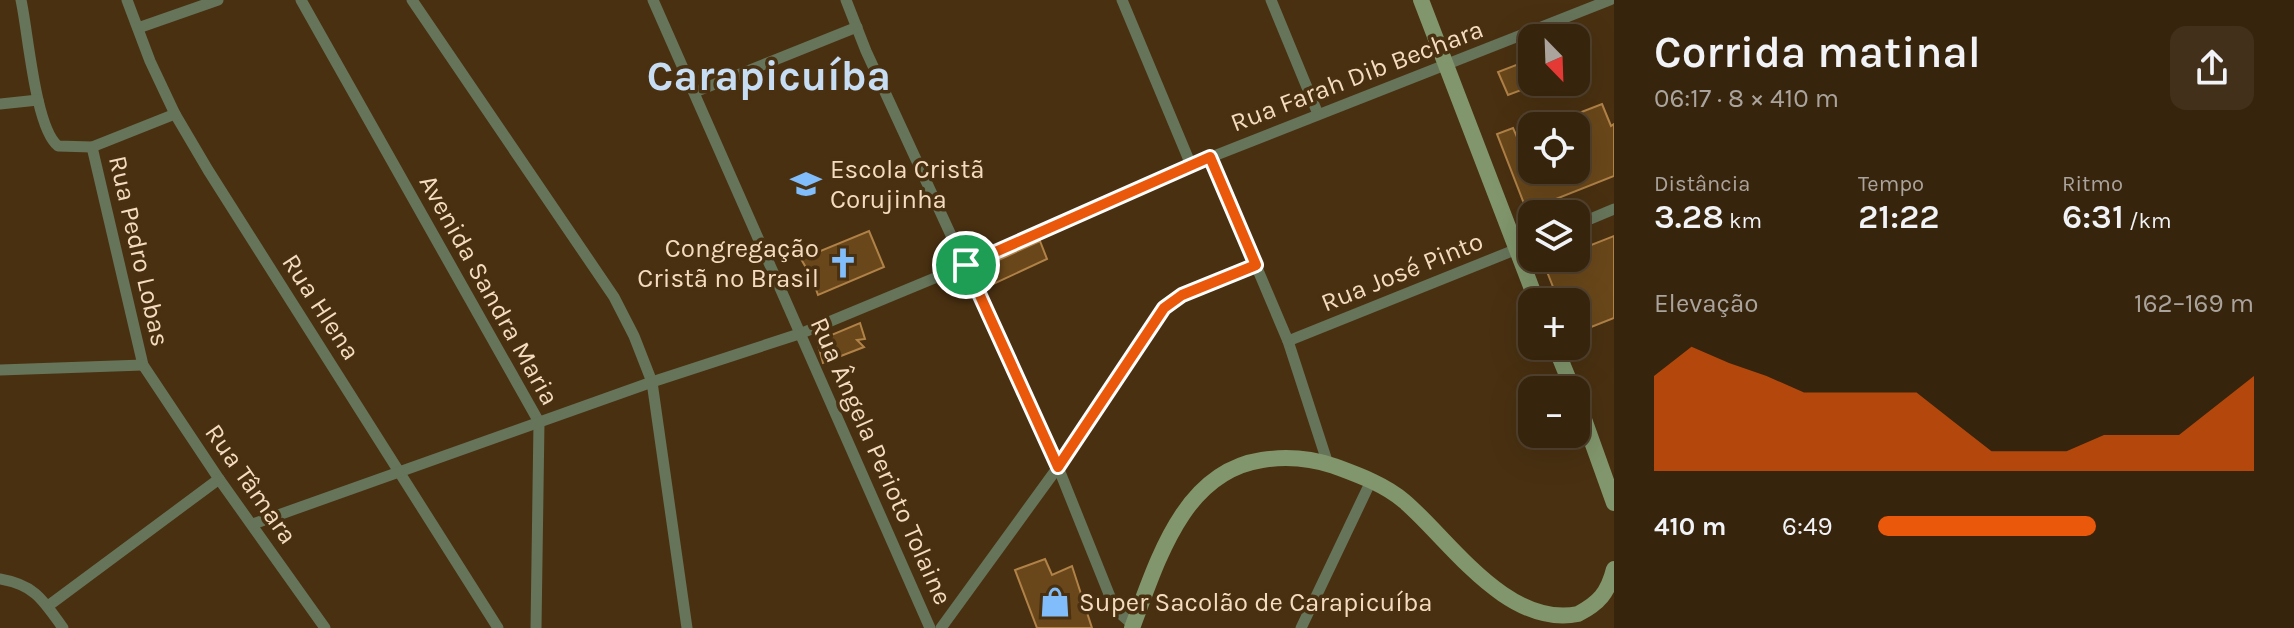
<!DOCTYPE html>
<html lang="pt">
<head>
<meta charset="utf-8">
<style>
	:root { --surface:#37240d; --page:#42301b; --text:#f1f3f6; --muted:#aaa49d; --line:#51412e; --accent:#ea580c }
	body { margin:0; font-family:Karla,sans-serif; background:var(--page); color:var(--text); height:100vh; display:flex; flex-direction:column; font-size:30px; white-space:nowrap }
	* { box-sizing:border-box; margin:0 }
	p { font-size:26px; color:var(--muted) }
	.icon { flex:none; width:44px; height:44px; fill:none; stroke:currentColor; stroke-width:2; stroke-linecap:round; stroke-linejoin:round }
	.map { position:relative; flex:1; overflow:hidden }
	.sheet { display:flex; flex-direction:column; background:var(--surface); width:680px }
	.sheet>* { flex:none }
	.needle { width:52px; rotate:157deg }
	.buttons { position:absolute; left:1518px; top:24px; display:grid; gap:16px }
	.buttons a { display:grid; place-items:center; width:72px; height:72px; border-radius:16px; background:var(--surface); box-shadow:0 8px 32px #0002,0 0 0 2px var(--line); font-size:40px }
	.pin { position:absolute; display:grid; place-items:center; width:68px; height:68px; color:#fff; margin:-34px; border:4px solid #fff; border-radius:50%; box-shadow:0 2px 8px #0007 }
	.round { display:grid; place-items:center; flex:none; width:84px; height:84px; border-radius:16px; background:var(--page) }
	.headline { display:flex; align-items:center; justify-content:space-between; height:136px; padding:0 40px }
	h1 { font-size:44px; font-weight:600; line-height:60px }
	.stats { display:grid; grid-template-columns:repeat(3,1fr); gap:12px; height:136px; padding:8px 40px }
	.stats div { display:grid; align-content:center }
	.stats b { font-size:34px; font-weight:600 }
	.stats small { font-size:22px; font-weight:400 }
	.stats p { font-size:22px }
	.chart { height:224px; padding:16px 40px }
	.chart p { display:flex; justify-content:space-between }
	.chart svg { width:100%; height:144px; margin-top:8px; fill:var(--accent); opacity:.7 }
	ul { padding:0 40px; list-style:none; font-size:26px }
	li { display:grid; grid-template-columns:128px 96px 1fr; align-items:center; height:60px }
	li i { height:20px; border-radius:10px; background:var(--accent) }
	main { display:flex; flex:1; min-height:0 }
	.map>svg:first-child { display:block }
	.building { fill:#69471a; stroke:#b18248; stroke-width:2 }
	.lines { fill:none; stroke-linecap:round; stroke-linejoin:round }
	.street { stroke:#66745a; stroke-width:11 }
	.secondary { stroke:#81966c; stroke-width:16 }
	.route-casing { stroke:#fff; stroke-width:16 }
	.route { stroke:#ea580c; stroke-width:10 }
	.labels { text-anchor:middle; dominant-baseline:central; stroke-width:7; stroke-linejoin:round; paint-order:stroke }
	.street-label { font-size:26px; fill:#f5dbbf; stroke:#493011 }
	.poi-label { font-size:26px; fill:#f5dbbf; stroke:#493011; text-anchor:start }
	.town-label { font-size:42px; font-weight:bold; fill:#c7ddf4; stroke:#493011 }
</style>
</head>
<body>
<main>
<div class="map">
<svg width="1614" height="628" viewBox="0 0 1614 628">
	<rect width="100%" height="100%" fill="#493011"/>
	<!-- building -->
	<g class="building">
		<path d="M1532,59v27l-24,9 -10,-23z"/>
		<path d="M1602,104l9,22 3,-2v52l-71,28 4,10h-19l-31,-80 16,-6 4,9 15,-6v39h44v-44l-28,-1z"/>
		<path d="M869,231l15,36 -66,28 -6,-17 -11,-19z"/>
		<path d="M1614,236v82l-38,15v-31h-17l-15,-38 15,-6h17v-7z"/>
		<path d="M1040,241l7,18 -58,27 -10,-17z"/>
		<path d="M860,323l5,16 -8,1 7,7 -41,16 -6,-22z"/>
		<path d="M1045,559l7,16 20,-9 20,62h-55l-22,-58z"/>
	</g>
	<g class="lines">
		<!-- street -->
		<g class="street">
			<path d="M21,0c7,31 14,128 37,146l34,1 83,-33"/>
			<path d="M127,0l23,61 25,53 33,56 290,458"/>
			<path d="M301,0l238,422 -3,206"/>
			<path d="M412,0l202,297 20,39 18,46 35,246"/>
			<path d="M653,0l277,628"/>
			<path d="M846,0l20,51 192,416 57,142 18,16"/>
			<path d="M1122,0l69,165"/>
			<path d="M1271,0l47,114"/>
			<path d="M138,28l80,-28"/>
			<path d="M695,92l162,-65"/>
			<path d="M0,104l38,-4"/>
			<path d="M92,147l51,218 76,114 106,149"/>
			<path d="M1210,157l78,184 40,123"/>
			<path d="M1576,225l38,-16"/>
			<path d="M1288,341l244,-98"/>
			<path d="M0,370l143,-5"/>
			<path d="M253,524l399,-142 150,-49 164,-68 225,-100 419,-165"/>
			<path d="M0,579c35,6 43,21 63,49"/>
			<path d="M48,606l171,-127"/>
			<path d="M941,628l117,-161 106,-159 18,-13 74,-30"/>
			<path d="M1301,628l70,-147"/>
		</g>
		<!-- secondary -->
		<g class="secondary">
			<path d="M1421,0l116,302"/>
			<path d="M1555,346l18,44"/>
			<path d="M1576,397l38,106"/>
			<path d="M1132,628c25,-65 50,-156 130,-168 25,-4 48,-2 72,6 24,9 50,18 70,35 45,38 102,127 174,113 21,-11 30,-21 36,-45"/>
		</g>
	</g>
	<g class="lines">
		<!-- route casing -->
		<g class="route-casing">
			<path id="route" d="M1210,157l46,108 -74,30 -18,13 -106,159 -92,-202z"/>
		</g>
		<!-- route -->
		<use href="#route" class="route"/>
	</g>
	<!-- icons -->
	<defs>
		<g id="school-bare" transform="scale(2.4)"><path d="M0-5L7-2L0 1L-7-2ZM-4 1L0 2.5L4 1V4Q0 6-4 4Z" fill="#81bdfa" stroke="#493011" stroke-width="2.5" paint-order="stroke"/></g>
		<g id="church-bare" transform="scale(2.4)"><path d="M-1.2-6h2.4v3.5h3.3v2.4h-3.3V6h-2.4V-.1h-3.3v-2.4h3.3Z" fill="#81bdfa" stroke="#493011" stroke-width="2.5" paint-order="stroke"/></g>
		<g id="shop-bare" transform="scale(2.4)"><path d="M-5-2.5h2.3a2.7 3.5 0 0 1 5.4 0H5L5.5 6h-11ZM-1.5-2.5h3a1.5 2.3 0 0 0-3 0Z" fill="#81bdfa" stroke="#493011" stroke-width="2.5" paint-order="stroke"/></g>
	</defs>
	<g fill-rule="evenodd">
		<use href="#school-bare" x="806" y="184"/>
		<use href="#church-bare" x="843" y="263"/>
		<use href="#shop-bare" x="1055" y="602"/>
	</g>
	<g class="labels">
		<!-- street labels -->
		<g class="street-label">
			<text transform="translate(1357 76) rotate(-21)">Rua Farah Dib Bechara</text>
			<text transform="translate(139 251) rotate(77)">Rua Pedro Lobas</text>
			<text transform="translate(1402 272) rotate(-22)">Rua José Pinto</text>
			<text transform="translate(489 290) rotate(61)">Avenida Sandra Maria</text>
			<text transform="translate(321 307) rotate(57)">Rua Hlena</text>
			<text transform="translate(881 461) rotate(66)">Rua Ângela Perioto Tolaine</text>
			<text transform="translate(251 484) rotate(55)">Rua Tâmara</text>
		</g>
		<!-- poi labels -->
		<g class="poi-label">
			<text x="830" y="169">Escola Cristã<tspan x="830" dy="30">Corujinha</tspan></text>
			<text x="819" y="248" text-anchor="end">Congregação<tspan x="819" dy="30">Cristã no Brasil</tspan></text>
			<text x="1079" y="602">Super Sacolão de Carapicuíba</text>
		</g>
		<!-- town labels -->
		<g class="town-label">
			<text x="769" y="76">Carapicuíba</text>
		</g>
	</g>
</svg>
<div class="buttons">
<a><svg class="needle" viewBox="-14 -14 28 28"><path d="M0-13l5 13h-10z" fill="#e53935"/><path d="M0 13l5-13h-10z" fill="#aaa49d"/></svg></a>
<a><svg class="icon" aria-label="locate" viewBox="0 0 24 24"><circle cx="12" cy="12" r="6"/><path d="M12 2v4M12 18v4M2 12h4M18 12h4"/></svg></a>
<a><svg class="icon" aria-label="layers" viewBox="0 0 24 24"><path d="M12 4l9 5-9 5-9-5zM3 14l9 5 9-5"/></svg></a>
<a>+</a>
<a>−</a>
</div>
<div class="pin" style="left:966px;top:265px;background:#1e9e55"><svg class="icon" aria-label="arrive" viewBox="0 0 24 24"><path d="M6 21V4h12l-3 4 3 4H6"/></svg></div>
</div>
<section class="sheet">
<div class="headline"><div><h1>Corrida matinal</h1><p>06:17 · 8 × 410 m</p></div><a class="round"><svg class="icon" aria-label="share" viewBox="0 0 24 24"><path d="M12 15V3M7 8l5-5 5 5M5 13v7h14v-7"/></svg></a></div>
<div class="stats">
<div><p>Distância</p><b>3.28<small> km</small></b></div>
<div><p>Tempo</p><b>21:22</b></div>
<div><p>Ritmo</p><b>6:31<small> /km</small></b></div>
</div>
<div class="chart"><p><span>Elevação</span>162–169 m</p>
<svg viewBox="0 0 160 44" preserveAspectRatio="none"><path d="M0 44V15L10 6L20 11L30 15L40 20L50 20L60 20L70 20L80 29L90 38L100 38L110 38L120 33L130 33L140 33L150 24L160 15V44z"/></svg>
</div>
<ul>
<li><b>410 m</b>6:49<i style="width:58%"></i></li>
</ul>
</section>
</main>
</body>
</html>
